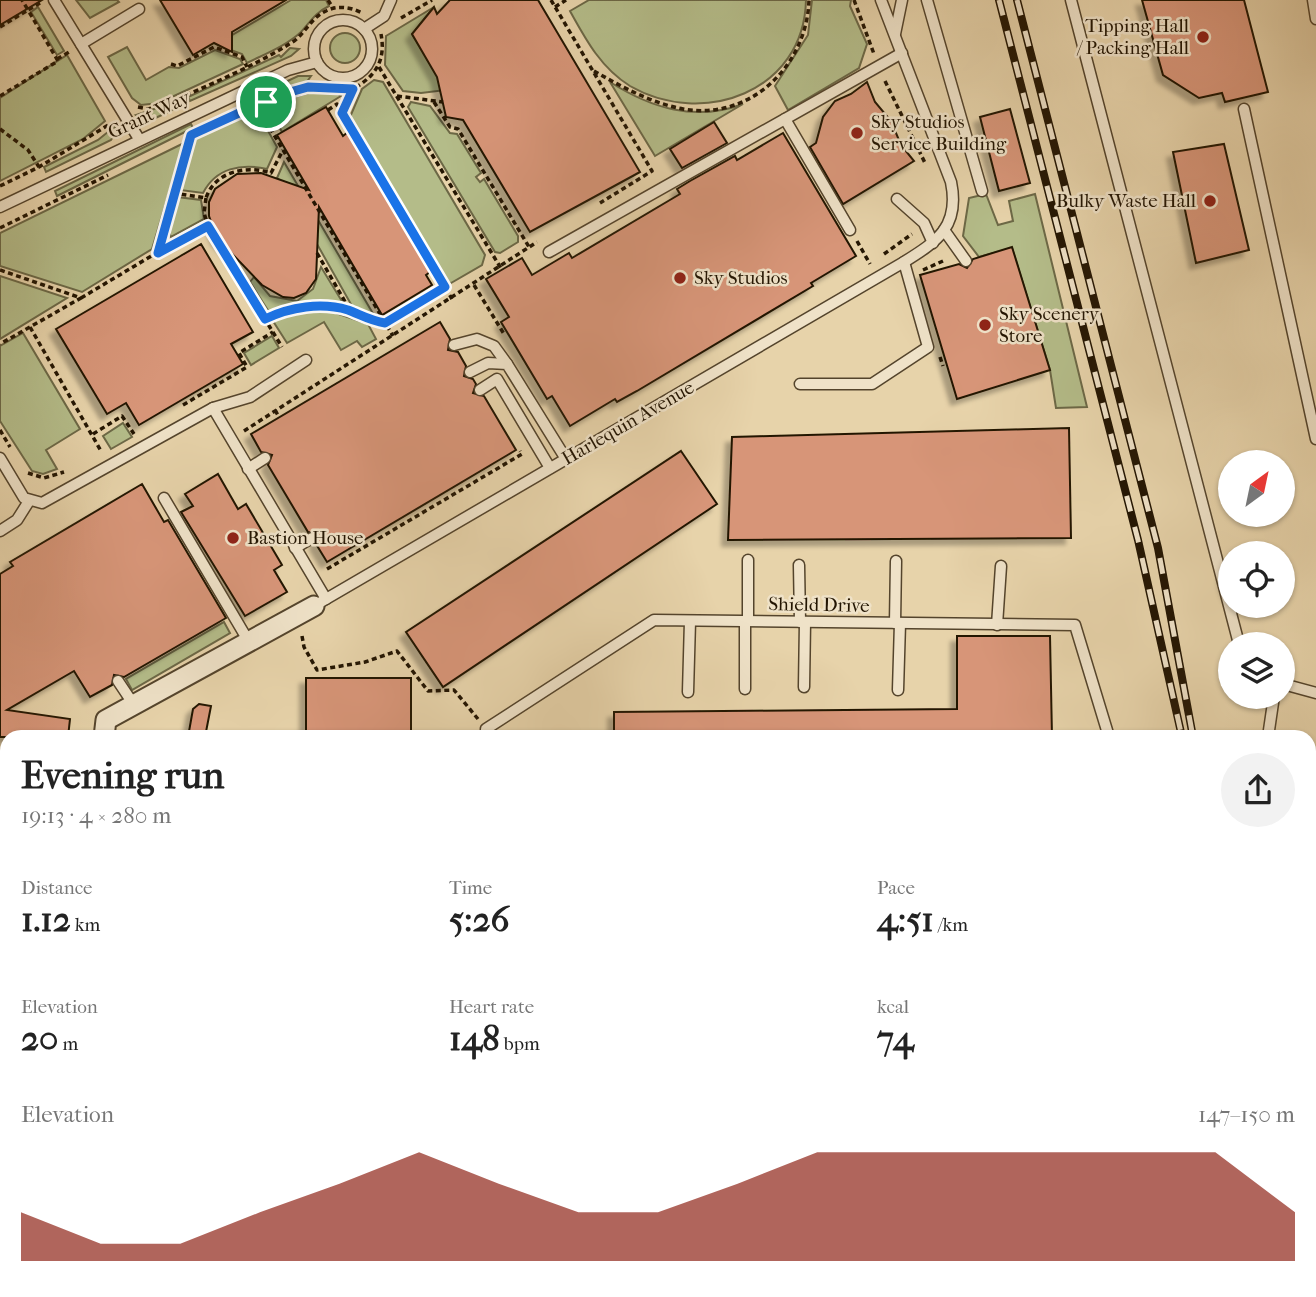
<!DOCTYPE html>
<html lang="en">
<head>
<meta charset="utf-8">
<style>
	:root { --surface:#fff; --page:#f2f2f2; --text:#222; --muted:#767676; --accent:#8f2418 }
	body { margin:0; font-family:"IM FELL French Canon",serif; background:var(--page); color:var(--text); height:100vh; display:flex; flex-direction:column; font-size:26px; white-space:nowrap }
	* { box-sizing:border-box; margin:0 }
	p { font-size:23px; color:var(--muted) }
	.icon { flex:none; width:38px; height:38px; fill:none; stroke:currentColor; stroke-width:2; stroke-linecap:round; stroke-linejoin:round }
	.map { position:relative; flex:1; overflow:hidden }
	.side { position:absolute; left:0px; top:730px; width:1316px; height:569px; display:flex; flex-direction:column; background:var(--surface); border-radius:21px 21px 0 0; box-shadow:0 2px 5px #0004 }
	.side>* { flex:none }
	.needle { width:46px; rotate:33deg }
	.fabs { position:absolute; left:1218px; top:450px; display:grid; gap:14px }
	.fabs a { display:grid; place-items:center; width:77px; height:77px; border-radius:50%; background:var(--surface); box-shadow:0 2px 5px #0004; font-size:35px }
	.pin { position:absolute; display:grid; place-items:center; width:60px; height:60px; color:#fff; margin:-30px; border:4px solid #fff; border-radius:50%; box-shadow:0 2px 7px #0007 }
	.round { display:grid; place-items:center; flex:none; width:74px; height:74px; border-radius:37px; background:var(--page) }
	.summary { display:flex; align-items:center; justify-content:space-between; height:119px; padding:0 21px }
	h1 { font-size:38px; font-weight:700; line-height:52px }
	.figures { display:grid; grid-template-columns:repeat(3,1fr); gap:10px; height:119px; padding:7px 21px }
	.figures div { display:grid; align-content:center }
	.figures b { font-size:35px; font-weight:700 }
	.figures small { font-size:19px; font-weight:400 }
	.figures p { font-size:19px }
	.chart { height:196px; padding:14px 21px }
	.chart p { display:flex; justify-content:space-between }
	.chart svg { width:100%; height:126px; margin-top:7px; fill:var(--accent); opacity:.7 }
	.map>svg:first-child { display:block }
	.green { fill:#b4bc89; stroke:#6c6846; stroke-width:2 }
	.building { fill:#d79578; stroke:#231502; stroke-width:2; filter:url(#shadow) }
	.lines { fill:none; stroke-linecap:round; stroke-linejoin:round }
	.lane-casing { stroke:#54442c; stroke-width:13 }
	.street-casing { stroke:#54442c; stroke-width:23 }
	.path { stroke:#231502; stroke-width:3.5; stroke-dasharray:5 3.5; stroke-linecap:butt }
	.lane { stroke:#efe2c8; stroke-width:10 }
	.street { stroke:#efe2c8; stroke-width:19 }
	.rail-casing { stroke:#231502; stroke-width:8 }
	.rail { stroke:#efe2c8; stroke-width:5; stroke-dasharray:16; stroke-linecap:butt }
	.route-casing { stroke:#fff; stroke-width:14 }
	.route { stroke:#1a73e8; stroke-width:9 }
	.poi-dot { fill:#8f2418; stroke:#efe2c8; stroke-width:2.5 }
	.labels { text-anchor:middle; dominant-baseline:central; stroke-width:5; stroke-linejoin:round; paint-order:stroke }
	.poi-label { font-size:19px; fill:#231502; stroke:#efe2c8; text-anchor:start }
	.street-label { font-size:19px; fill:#231502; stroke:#efe2c8 }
</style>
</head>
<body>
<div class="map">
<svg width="1316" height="1297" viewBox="0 0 1316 1297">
	<defs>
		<filter id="shadow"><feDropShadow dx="-6" dy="6" stdDeviation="2" flood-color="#0004"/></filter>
	</defs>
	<rect width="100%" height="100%" fill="#e7d3aa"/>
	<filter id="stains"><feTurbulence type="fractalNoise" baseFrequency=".00286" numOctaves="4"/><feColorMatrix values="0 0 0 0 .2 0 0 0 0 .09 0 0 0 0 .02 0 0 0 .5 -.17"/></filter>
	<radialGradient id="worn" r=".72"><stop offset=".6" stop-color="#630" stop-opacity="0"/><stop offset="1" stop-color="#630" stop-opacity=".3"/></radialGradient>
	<!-- green -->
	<g class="green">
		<path d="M76,0h41l2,2 -29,16z"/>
		<path d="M291,0h35l3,6c-14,7 -18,15 -28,26 -15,14 -36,22 -54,31l-5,-9 -14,-5 4,-4 -3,-8z"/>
		<path d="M589,0h217c-2,92 -103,128 -176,86 -29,-18 -44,-46 -60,-75z"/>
		<path d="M812,0h39l-1,6 17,38 -8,24 -71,42 -13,-24 33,-51z"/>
		<path d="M38,7l26,44 -7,4 -26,-43z"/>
		<path d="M434,7l-22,27 34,56 -25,3 -18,-2 -18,-26 1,-29z"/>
		<circle cx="345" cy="48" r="15"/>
		<path d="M127,47l19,33 23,-13 10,1 36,-18 25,9 3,5 -84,39 -18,2 -9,-7 -24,-41z"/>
		<path d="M290,48l9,1 -8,7 -101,45 -2,-4 91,-42 2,2z"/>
		<path d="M67,55l38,66 -22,18 -83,42v-83z"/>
		<path d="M298,76h13l-5,7 -44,15 -2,-4z"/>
		<path d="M374,80l9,2 102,173 -3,10 -31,18 -5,-1 -96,-165 12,-28z"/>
		<path d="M610,82c41,26 85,40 133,22l-88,52z"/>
		<path d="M312,92l25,1 4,3 -59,36 -15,-27z"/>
		<path d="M181,100l2,5 -36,17 -11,-7z"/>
		<path d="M411,102l19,4 20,27 7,1 24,39 -5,4 4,5 4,-3 34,57v6l-18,11 -5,-1 -87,-145z"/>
		<path d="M247,113l14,5 16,29 -10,22c-26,-6 -51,-1 -64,24l-23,-3 15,-53z"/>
		<path d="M191,124l2,4 -136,68 -2,-5z"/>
		<path d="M114,127l3,3 -6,10 -65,32 -2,-5 54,-27z"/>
		<path d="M184,143l-32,106 -70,43 -82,-26v-33z"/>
		<path d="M284,162l91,155 -23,-11 -70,-124 -5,-4z"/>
		<path d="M986,194l12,31 15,-4 -4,-20 26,-7 52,213 -31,1 -6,-38 -38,-122 -33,9 -16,-21 6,-38z"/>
		<path d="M177,197l24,3 3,19 -33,18 -3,-7z"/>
		<path d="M321,267l22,36 -2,3 -35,-2 -37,8 -19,-30 4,-5 16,19 27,5 16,-12z"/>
		<path d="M0,276l67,22 -67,41z"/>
		<path d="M327,310l41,14 8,15 -14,8 -5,-6 -16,9 -17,-28 -37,21 -14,-22 4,-5z"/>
		<path d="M23,333l57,96 -34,21 11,19 -14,5 -11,-3 -32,-50v-75z"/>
		<path d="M272,336l7,12 -28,17 -7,-12z"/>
		<path d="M123,423l9,14 -21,12 -8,-13z"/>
		<path d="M224,622l6,11 -98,57 -6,-11z"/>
	</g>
	<!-- building -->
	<g class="building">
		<path d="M0,0h42l-42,25z"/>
		<path d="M160,0h126l-54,32v20l-18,-9 -21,12z"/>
		<path d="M450,0h88l102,172 -110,60 -67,-112 -17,-3 -9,-40 -25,-43 22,-27 3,7z"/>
		<path d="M1142,0h102l24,92 -43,10 -3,-9 -23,5 -36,-23z"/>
		<path d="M867,82l8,20 16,19 10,24 13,16 -71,43 -33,-57 6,-4 7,-26 12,-16 16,-7z"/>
		<path d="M326,107l17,29 5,-4 82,140 -4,3 6,10 -50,30 -63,-108 -3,72 -10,14 -12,5 -11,-1 -21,-12 -45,-47 -8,-22v-14l6,-13 22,-15 24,-1 48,17 -32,-55z"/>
		<path d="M1010,109l20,74 -31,8 -19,-74z"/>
		<path d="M714,122l13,21 -45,25 -12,-19z"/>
		<path d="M783,133l73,123 -45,27 2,3 -176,105 -20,11 -2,-3 -45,27 -18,-30 -5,3 -46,-77 8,-5 -23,-38 36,-21 10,17 37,-22 3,5 108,-64 -3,-5 13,-8 45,-25 2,4z"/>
		<path d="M1224,144l25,106 -53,13 -23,-111z"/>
		<path d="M201,244l52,88 -22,12 12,20 -104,61 -13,-22 -19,11 -51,-85z"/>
		<path d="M1012,247l38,123 -93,29 -37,-124 39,-11 8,4 6,-9z"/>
		<path d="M440,322l10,17 -2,11 10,2 8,14 -2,10 9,3 3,5 -3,9 11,3 32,54 -189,112 -11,-18 2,-10 -10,-2 -40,-67 4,-10 -11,-3 -10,-18z"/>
		<path d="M1069,428l2,110 -343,2 4,-103z"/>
		<path d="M681,451l36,53 -274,183 -37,-55z"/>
		<path d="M218,474l20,35 8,-5 36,61 -8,5 13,22 -42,24 -64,-104 12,-6 -8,-12z"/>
		<path d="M142,484l22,38 4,-2 58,98 -102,59 -10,-2 -2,10 -22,12 -16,-26 -67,39 63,9 -2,18h-68v-163l13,-8 -3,-4z"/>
		<path d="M957,636h93l2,101h-438v-25l343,-3z"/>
		<rect x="306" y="678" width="105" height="59"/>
		<path d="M199,704l12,2 -6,31h-17l5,-28z"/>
	</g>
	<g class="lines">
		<!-- lane casing -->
		<g class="lane-casing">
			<g id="lane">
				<path d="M54,0l85,139"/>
				<path d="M927,0l55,191"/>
				<path d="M1071,0l168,644"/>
				<path d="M1313,0l3,19"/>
				<circle cx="343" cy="49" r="29"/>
				<path d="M364,29l20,-13 7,-16"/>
				<path d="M895,34l7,-34"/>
				<path d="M81,44l58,-35"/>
				<path d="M1244,109l72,330"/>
				<path d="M785,119l65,111"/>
				<path d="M897,199l27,24 9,20"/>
				<path d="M0,207l288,-137 29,-8"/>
				<path d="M944,230l22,31"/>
				<path d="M549,252l353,-199"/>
				<path d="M454,345l23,-6 17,7 13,18"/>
				<path d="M470,372l18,-9 19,1 59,95"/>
				<path d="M800,384h72l56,-37 -24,-85"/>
				<path d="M480,390l17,-11 53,89"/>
				<path d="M213,408l37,-11 56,-37"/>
				<path d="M0,458l24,40 18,5 171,-95 113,191"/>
				<path d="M248,469l17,-11"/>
				<path d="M164,498l85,144"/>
				<path d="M0,531l17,-11 12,-19"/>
				<path d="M295,548l17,-10"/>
				<path d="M799,565l1,57"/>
				<path d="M314,606l590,-344c34,-21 56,-36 47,-80l-70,-182"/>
				<path d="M748,621v-61"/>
				<path d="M895,623l1,-62"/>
				<path d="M997,625l4,-59"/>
				<path d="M118,681l16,24"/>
				<path d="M1283,684l33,9"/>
				<path d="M804,687l1,-65"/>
				<path d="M745,689v-68"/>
				<path d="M898,690l2,-67"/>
				<path d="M688,692l2,-71"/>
				<path d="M486,737v-8l168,-109 421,5 34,112"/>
				<path d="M1268,737l6,-41"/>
				<path d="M1316,764l-6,92 6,25"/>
				<path d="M1309,886l7,9"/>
				<path d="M0,1079h7"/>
				<path d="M365,1292l4,5"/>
				<path d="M378,1292l6,5"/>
				<path d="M484,1292v5"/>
				<path d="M946,1292v5"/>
				<path d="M1248,1292v5"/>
				<path d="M249,1297l5,-5"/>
			</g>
		</g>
		<!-- street casing -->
		<g class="street-casing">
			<g id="street">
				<path d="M104,737l2,-17 208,-114"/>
				<path d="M39,1297v-5"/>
			</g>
		</g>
		<!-- path -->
		<g class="path">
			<path d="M328,0l5,8"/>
			<path d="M551,0l101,171 -52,32"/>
			<path d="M854,0l20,54"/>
			<path d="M555,7l11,-7"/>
			<path d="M401,18l31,-18"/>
			<path d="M0,27l28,-17 -6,-10"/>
			<path d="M57,59l14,-8"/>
			<path d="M171,64l6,2 37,-19 28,10 5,10"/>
			<path d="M379,67l123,203"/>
			<path d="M594,71c28,16 57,32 89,38 68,12 124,-44 126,-109"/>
			<path d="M885,81l41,84"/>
			<path d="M353,89l-11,24 110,186"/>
			<path d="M0,96l58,-35 -30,-51 12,-7"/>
			<path d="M397,96l46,6"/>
			<path d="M434,102l16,25 8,2 71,118"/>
			<path d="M257,106l136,230"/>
			<path d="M138,107l10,2 16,-4c42,-19 87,-37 127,-62 14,-8 19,-25 35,-32 11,-6 25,-4 36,2"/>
			<path d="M328,110l9,-6 5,9"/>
			<path d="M0,129l28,21 11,17"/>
			<path d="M203,129l86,-37 27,-6 37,3c23,-13 33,-29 28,-55"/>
			<path d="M0,186l39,-19 71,-43"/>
			<path d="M173,193l33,5c9,-27 41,-33 65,-25l12,-23"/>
			<path d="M206,198l-2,15 4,13 74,121"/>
			<path d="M0,228l108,-53"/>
			<path d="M857,241l13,23"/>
			<path d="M158,252l50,-26"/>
			<path d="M317,253l34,59"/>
			<path d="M884,254l28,-20"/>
			<path d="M0,270l81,28 -81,46"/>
			<path d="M923,270l20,-9"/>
			<path d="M474,285l30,49"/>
			<path d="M81,298l77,-46 33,-117"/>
			<path d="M265,319c25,-12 56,-17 83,-9 13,5 23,11 37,13l59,-36"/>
			<path d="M30,327l71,124"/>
			<path d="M940,357l3,9"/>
			<path d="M183,405l64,-38 -8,-14 34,-21"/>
			<path d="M275,410l4,7"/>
			<path d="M0,430l10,17"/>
			<path d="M244,431l293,-189"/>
			<path d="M93,434l29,-18 12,18"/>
			<path d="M28,473l16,5 20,-6"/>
			<path d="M327,569l195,-115 -2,-3"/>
			<path d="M302,636l2,11 13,23 48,-8 32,-11 31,40 26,-1 24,29"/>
		</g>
		<!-- lane -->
		<use href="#lane" class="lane"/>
		<!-- street -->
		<use href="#street" class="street"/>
		<!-- rail casing -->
		<g class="rail-casing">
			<g id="rail">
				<path d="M999,0l139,540 44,197"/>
				<path d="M1017,0l141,548 35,189"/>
			</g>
		</g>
		<!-- rail -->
		<use href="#rail" class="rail"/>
	</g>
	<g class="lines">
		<!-- route casing -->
		<g class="route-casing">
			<path id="route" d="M308,87l45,2 -11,24 103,174 -60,36c-14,-2 -24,-8 -37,-13 -27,-8 -58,-3 -83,9l-57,-93 -50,27 33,-118 85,-39z"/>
		</g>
		<!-- route -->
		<use href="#route" class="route"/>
	</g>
	<!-- markers -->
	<g class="poi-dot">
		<circle cx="1203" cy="37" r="7"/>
		<circle cx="857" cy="133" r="7"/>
		<circle cx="1210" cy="201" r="7"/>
		<circle cx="680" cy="278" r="7"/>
		<circle cx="985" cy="325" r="7"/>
		<circle cx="233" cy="538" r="7"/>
	</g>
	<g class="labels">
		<!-- poi labels -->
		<g class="poi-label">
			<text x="1189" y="26" text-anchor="end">Tipping Hall<tspan x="1189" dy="22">/ Packing Hall</tspan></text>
			<text x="871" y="122">Sky Studios<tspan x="871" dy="22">Service Building</tspan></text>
			<text x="1196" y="201" text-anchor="end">Bulky Waste Hall</text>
			<text x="694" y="278">Sky Studios</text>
			<text x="999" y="314">Sky Scenery<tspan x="999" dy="22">Store</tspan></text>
			<text x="247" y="538">Bastion House</text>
		</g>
		<!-- street labels -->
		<g class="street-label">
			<text transform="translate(149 115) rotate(-25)">Grant Way</text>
			<text transform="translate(628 423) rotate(-30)">Harlequin Avenue</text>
			<text transform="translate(819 605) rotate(1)">Shield Drive</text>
		</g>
	</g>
	<rect width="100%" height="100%" filter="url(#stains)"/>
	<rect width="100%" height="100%" fill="url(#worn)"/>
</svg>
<div class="fabs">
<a><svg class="needle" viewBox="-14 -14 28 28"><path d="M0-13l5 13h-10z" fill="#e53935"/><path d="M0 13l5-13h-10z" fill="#767676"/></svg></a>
<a><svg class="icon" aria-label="locate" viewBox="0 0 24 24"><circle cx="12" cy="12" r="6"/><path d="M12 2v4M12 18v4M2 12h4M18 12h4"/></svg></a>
<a><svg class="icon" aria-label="layers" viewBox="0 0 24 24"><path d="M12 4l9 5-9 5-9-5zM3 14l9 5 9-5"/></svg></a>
</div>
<div class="pin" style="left:266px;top:102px;background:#1e9e55"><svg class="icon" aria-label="arrive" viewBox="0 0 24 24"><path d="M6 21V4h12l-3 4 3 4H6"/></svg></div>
<section class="side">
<div class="summary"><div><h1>Evening run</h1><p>19:13 · 4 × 280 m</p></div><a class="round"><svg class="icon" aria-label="share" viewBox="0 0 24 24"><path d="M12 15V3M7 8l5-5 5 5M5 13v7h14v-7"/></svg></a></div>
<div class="figures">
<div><p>Distance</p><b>1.12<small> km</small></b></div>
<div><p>Time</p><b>5:26</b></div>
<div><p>Pace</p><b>4:51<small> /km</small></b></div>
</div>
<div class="figures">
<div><p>Elevation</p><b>20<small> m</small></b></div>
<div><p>Heart rate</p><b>148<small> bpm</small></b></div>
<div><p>kcal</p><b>74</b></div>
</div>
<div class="chart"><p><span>Elevation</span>147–150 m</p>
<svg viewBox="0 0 160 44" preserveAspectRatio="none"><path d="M0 44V27L10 38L20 38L30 27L40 17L50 6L60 17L70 27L80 27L90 17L100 6L110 6L120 6L130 6L140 6L150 6L160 27V44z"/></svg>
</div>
</section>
</div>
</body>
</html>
